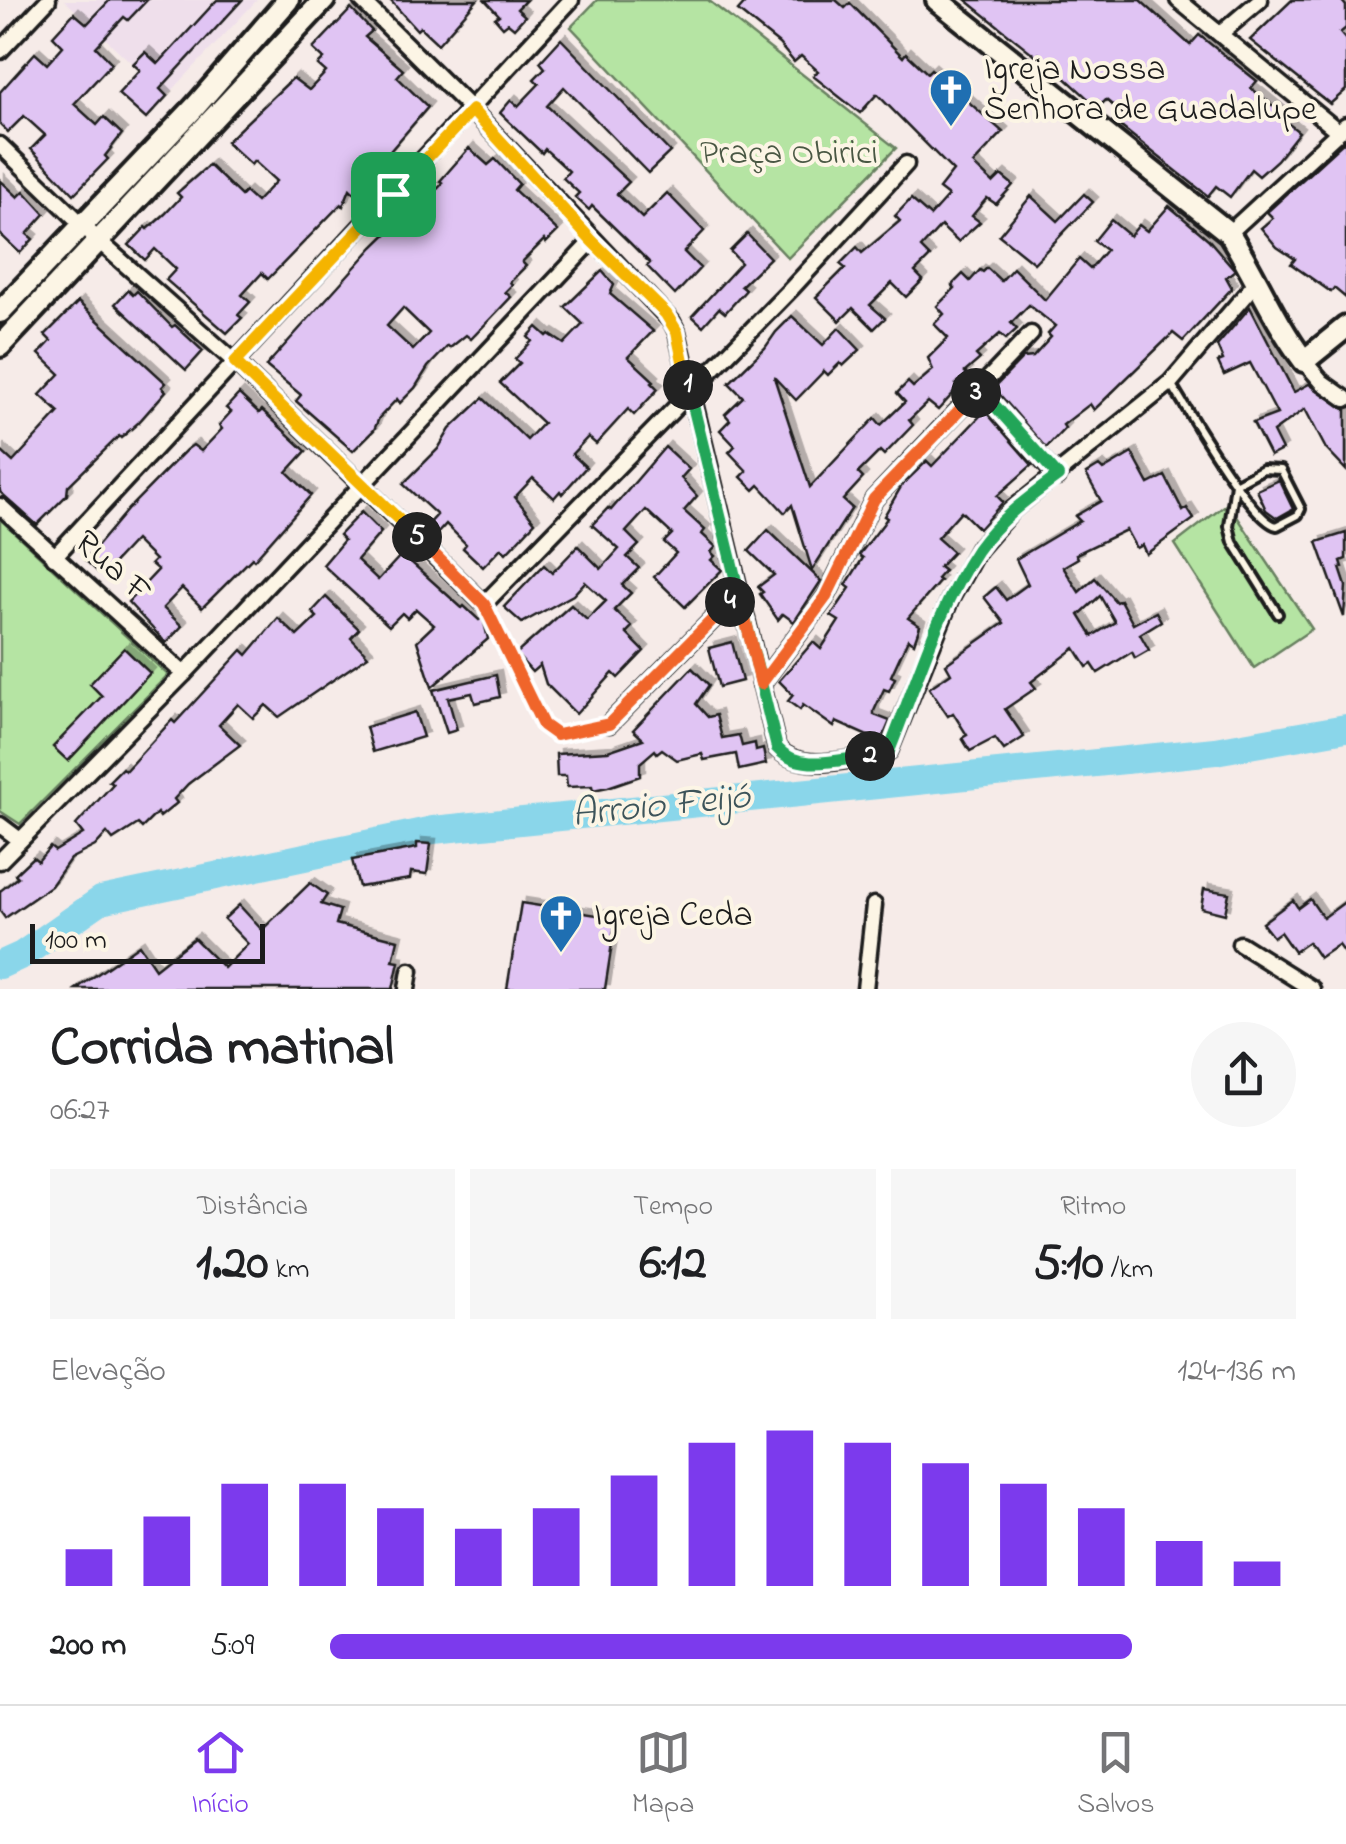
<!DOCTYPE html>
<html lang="pt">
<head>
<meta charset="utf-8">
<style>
	:root { --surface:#fff; --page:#f6f6f6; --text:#202124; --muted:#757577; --line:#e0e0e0; --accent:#7c3aed }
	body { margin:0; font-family:"Indie Flower",sans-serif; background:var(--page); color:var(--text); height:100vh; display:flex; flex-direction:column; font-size:38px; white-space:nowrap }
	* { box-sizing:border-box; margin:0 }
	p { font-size:32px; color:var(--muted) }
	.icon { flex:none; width:55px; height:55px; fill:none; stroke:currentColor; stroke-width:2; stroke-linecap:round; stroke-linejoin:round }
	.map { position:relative; height:989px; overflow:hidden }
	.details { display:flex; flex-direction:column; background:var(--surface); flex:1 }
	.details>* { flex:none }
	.scale { position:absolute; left:30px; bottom:25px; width:235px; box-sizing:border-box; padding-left:10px; border:5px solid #1c1c1c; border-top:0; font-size:28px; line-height:35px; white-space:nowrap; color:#1c1c1c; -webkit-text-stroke:8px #fcf5e5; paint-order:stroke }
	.pin { position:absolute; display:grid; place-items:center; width:85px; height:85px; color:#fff; margin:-42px; border-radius:20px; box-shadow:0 5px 15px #0006 }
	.km { position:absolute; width:50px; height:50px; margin:-25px; border-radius:50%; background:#222; color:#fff; font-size:28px; line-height:50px; text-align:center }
	.round { display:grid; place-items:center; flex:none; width:105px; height:105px; border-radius:52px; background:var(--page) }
	.headline { display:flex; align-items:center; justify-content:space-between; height:170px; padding:0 50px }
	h1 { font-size:55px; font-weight:800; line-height:75px }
	.stats { display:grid; grid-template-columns:repeat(3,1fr); gap:15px; height:170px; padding:10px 50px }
	.stats div { display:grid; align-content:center; border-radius:0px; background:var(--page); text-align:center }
	.stats b { font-size:50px; font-weight:800 }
	.stats small { font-size:28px; font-weight:400 }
	.stats p { font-size:28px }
	.chart { height:280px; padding:20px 50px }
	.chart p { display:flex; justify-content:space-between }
	.chart svg { width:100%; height:180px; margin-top:10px; stroke:var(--accent); stroke-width:6 }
	ul { padding:0 50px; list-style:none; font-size:32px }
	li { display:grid; grid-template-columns:160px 120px 1fr; align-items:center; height:75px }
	li i { height:25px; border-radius:12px; background:var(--accent) }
	.dock { display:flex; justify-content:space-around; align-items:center; height:140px; border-top:2px solid var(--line); background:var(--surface); font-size:28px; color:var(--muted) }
	.dock a { display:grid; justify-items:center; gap:5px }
	.dock .selected { color:var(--accent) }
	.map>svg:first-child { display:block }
	.built { fill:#efdfeb }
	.green { fill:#b5e4a3; stroke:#688060; stroke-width:2.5 }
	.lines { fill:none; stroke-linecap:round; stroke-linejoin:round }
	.river { stroke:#8ad6ea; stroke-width:28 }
	.building { fill:#e0c4f3; stroke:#1c1c1c; stroke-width:2.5; fill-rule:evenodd; filter:url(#shadow) }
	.lane-casing { stroke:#1c1c1c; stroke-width:14 }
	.street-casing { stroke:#1c1c1c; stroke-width:21 }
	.secondary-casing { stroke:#1c1c1c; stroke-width:28 }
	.lane { stroke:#fcf5e5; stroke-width:6 }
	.street { stroke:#fcf5e5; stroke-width:14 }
	.secondary { stroke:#fcf5e5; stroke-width:20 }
	.split-1-casing { stroke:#fff; stroke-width:20 }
	.split-2-casing { stroke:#fff; stroke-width:20 }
	.split-3-casing { stroke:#fff; stroke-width:20 }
	.split-4-casing { stroke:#fff; stroke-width:20 }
	.split-5-casing { stroke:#fff; stroke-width:20 }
	.split-6-casing { stroke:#fff; stroke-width:20 }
	.split-1 { stroke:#f5b400; stroke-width:12 }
	.split-2 { stroke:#22a559; stroke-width:12 }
	.split-3 { stroke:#22a559; stroke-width:12 }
	.split-4 { stroke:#f0652b; stroke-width:12 }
	.split-5 { stroke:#f0652b; stroke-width:12 }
	.split-6 { stroke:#f5b400; stroke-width:12 }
	.labels { text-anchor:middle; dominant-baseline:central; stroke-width:8; stroke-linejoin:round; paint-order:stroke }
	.poi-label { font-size:35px; fill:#1c1c1c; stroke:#fcf5e5; text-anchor:start }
	.park-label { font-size:35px; fill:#4a5844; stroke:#fcf5e5 }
	.street-label { font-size:35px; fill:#1c1c1c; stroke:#fcf5e5 }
	.water-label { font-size:38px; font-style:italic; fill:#3d545a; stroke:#fcf5e5 }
</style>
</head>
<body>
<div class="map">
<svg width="1346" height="989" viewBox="0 0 1346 989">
	<defs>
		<filter id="shadow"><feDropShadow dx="5" dy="-5" stdDeviation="0" flood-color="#0004"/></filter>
	</defs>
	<rect width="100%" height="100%" fill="#f6ebe8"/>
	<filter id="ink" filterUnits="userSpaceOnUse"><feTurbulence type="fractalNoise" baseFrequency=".01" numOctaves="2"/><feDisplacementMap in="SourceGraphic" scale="20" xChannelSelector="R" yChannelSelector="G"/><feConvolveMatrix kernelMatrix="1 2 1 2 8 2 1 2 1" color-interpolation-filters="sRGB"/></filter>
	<g filter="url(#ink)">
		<!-- built -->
		<path class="built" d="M64,0h193l-90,96z"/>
		<!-- green -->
		<g class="green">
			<path d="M597,0h111l188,148 -108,110 -217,-231z"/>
			<path d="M1228,503l84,126 -58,39 -79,-124z"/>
			<path d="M0,519l168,156 -148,149 -20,-13z"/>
		</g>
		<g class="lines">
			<!-- river -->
			<path class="river" d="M0,965l22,-10 79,-55 332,-70 782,-79 131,-23"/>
		</g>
		<!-- building -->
		<g class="building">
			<path d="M110,0h37l-19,20 -4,-3 -28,30 16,16 -38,41 23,21 7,-8 18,17 -17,22 3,3 -34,35 -43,-45 14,-14 -21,-19 -16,16 -8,-8v-32l35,-39 12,11 16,-18 -10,-10 21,-23 13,11z"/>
			<path d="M217,0h25l-82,89 7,7 -21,23 -28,-25 22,-24 -7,-6 12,-12 13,12z"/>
			<path d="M390,0h87l-39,44 -18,-17 -3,3z"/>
			<path d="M485,0h41l-9,9 8,7 -11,12 -6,-5 -5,4 -8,-9 4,-3z"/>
			<path d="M748,0h88l9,8 5,-5 53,54 3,-4 21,20 4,-4 72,63 -30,32 20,19 8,-8 12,10 -17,19 -9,-6 -15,18 8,6 -22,20 -17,-16 -20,22 9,9 -15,15 8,8 -17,17 -14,-14 -22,22 15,13 -11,11 -21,-21 -13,13 -24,-24 29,-29 -5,-4 17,-17 5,6 38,-32 -5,-5 16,-17 19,17 18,-20 -9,-7 14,-18 -76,-77 -17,19 -47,-37 5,-5 -17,-15 -7,6 -15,-18 -41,-33z"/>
			<path d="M966,0h174l50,45 9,-10 58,46 -6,7 37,30 -3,3 14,11 -22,28 -18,16 -8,-7 -21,28 -14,-11 -8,10 -88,-70 7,-9 -21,-17 -4,4 -4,-3 -3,4 -56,-51 -2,3z"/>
			<path d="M1292,0h49l5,6v22l-6,5 6,7v50l-16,14 -80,-64z"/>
			<path d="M351,9l21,22 -7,6 38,33 -6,7 31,30 -74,86 -4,-4 -7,17 -2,-2 -73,75 -6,-6 -20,22 8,7 -12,13 4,3 -15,15 -61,-53 10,-11 -21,-20 -10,11 -16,-15 17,-18 2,2 17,-15 16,-17 -4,-4 32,-28 32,31 4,-4 11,10 20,-21 -22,-20 -3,4 -25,-23 67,-64 16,12 17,-18 -8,-7 6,-6 -11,-10z"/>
			<path d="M561,39l109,113 -22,21 -84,-86 -17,19 82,76 -12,12 25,24 25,-25 37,38 -20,21 16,16 -25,27 -28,-29 3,-3 -20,-20 -38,-37 -3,4 -14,-13 4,-4 -16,-15 6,-7 -24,-22 -3,4 -42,-40 11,-13 7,6 21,-22 -5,-5 11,-11 -5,-6z"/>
			<path d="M1346,140v158l-12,-10 -3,4 -40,-28 4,-5 -18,-12 -16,-19 12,-10 -6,-6z"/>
			<path d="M469,148l19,17 7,-6 24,25 -5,6 44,41 -12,12 -2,-3 -22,22 4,4 -16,16 2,3 -7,7 6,5 -16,17 -24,25 -5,-4 -16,13 -2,-2 -20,21 -13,21 -15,15 -3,-4 -18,19 -5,12 -21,21 -57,-50 5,-6 -35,-29 107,-119 33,-32 7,6 17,-17v-7l13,-14 -3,-2zM403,308l26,25 -16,17 -26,-24z"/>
			<path d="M0,180l18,17 6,-6 21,23 -18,20 6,5 -13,14 -20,-19z"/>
			<path d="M1084,194l9,8 -59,61 -35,-28 32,-39 27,25z"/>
			<path d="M1169,206l39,33 27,31 -9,7 6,11 -49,53 -10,-8 -79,77 -4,-6 -27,21 2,3 -19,20 -52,-60 29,-30 10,-1 18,-20 -3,-3 7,-8 -26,-21 -18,18 6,6 -11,10 -6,-5 -24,21 4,4 -15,13 2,2 -11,10 3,3 -21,23 -10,-8 -19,18 4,5 -29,30 -4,-4 -22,22 5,5 -20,22 9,8 -40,62 -20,-65 -7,8 -26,-28 -5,5 -13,-13 6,-6 -18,-19 6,-6 -15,-16 10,-10 -5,-6 18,-17 -14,-14 36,-35 11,-16 16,-16 31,29 16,-17 21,22 -17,16 -3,-3 -12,12 -4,-4 -28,29 -22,-23 36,110 65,-69 6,7 24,-23 -8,-9 11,-11 5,5 20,-17 -5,-12 20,-20 -14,-14 10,-10 -7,-8 18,-18 -3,-3 11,-11 7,7 10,-11 3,2 4,-4 14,13 12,-13 32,32 34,-41 11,10 16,-19 -12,-9 17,-21 19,16 9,-11 8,6z"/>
			<path d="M747,234l23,24 -29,28 5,4 -21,23 -6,-5 -16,18 -11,-10 49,-53 -11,-12z"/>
			<path d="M602,271l12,14 -4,9 43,37 -25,26 26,24 -2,2 6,6 -24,26 -6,-6 -32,35 -8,-7 -16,17 14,13 -24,27 -2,-3 -6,7 -21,-20 -18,19 20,25 -29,31 -5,-5 -18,19 -20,-19 3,-4 -20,-20 -9,10 -9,-9 9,-10 -34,-31 35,-35 12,-20 33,-31 44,42 16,-17 -43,-40 20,-20 -5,-4 17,-18 -4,-4 9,-10 10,9 2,-2 15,10 19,-20 -18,-17z"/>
			<path d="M128,290l5,5 4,-4 35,36 3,-2 28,26 -17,19 -71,-66z"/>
			<path d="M78,302l88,81 -4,4 4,4 -28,32 -17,15 -2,-2 -51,50 -1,9 -30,30 -37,-33v-42l13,12 46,-50 -19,-17 20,-21 -21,-20 12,-13 -6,-6z"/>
			<path d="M1250,307l44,85 15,-8 37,26v60l-20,-21 -21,-40 -32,23 9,18 -12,6 -17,-33 24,-9 -27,-51 -26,12 -6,-13 5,-2 -6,-14z"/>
			<path d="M239,394l20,19 3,-3 44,41 -19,21 24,23 -57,65 -2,-2 -50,50 -20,-20 -19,20 19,18 -16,17 -38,-41 30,-32 -7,-6 4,-4 -20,-20 -28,30 -4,-4 -5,6 -13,-12 43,-51 58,-59 7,-5 8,6 21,-22 -3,-4 12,-13 -5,-4z"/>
			<path d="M985,411l47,54 -35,31 6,6 -24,27 -18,-18 -24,27 16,14 -14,15 5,4 -7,8 3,2 -32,37 12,8 -6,17 -6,-4 -17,37 4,2 -6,13 -5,-2 -10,22v4l16,6 -9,21 -45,-20 -2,5 -31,-22 -3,5 -12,-9 5,-6 -14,-14 34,-39 8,7 18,-28 -8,-5 19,-28 -4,-3 17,-27 -4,-3 24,-31 4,-6 -3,-2 18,-31 25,-24 5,5z"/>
			<path d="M665,447l24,22 -8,9 16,18 -13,15 21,19 -3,4 14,13 -5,5 4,4 -4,4 11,10 -37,37 -31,-30 22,-24 -12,-11 8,-8 -26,-24 -20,22 13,13 -12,12 12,11 -17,17 9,8 -17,17 18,17 -6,6 18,18 -26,27 -5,-5 -37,41 -30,-30 -6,-19 -8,7 -16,-18 55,-49 16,15 19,-19 -21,-19 -12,13 -51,28 -18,-16 40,-42 8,8 26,-27 23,23 18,-20 -27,-24 16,-17 3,2z"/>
			<path d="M1132,453l17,31 16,-8 18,35 4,-3 7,11 -48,35 -4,-9 -6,3 -10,-18 -50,24 2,4 -15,9 16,25 16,-14 21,24 4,-2 13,24 23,-12 5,9 -21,13 9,16 -14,8 -3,-6 -34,21 -6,-9 -5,3 -12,-19 -44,34 5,6 -31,21 19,28 -20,13 -9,-12 -25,13 -8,-13 5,-3 -14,-22 -5,3 -19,-28 22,-15 -5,-9 58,-41 -20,-26 12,-10 10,13 22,-16 -12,-25 64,-38 -5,-5 26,-15 -15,-27 13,-8 4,4zM1100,596l15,26 -23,14 -13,-21z"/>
			<path d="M1279,480l14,29 -16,9 -11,-8 -9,-20z"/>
			<path d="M361,512l20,20 -24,28 21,20 24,-26 60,54 2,-2 15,14 4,-2 5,21 -56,48 -15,-46 17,-16 -18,-16 -9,9 -5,-5 -13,13 -66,-61 21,-25 -5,-5z"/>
			<path d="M768,530l53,51 -27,41 -11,-8 -5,6 -18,-26 3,-2 -5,-5 16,-12 -25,-24z"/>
			<path d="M1346,533v26l-5,2 2,6 -3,1 6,18 -2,31 -27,-75z"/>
			<path d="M326,597l33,32 -8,9 17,18 -89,61 -13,-12 -13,13 -15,-14 -19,21 21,20 -52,39 -14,15 3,4 -17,14 -3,-4 -15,15 -4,-4 -25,16 -6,-7 -12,13 -25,13 -19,27 -46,32 -5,-7v-20l18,-14 -3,-3 18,-17 5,4 12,-14 5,4 28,-17 -7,-9 37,-41 -4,-3 13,-13 3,3 47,-51 3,3 67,-73 5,5 31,-37 19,18 20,-19 -5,-5z"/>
			<path d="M732,642l10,39 -23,6 -10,-39z"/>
			<path d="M124,648l26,25 -82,88 -15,-14 49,-51 -12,-12z"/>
			<path d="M692,668l17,17 -13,19 12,13 8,-2 6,23 17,-3 3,11 13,-3 1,8 7,-2 3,15 -27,6 -3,-16 -32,6 -2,-6 -25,6 -15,-11 -5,4 -2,-3 -15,13v13l-32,11 -15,3 -1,-4 -25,1 -1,-11h-9l-1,-22 52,-3 35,-12 -10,-9z"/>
			<path d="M496,675l4,22 -25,6 -3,-10 -24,5 9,32 -10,3 -14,-43z"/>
			<path d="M415,712l8,25 -50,15 -7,-25z"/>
			<path d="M417,843l14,1 -4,30 -16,-2 -1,7 -51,8 -7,-27 65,-12z"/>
			<path d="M310,883l17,12 -6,9 19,6 -4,14 62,16 -5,21 6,1 -6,27h-317l63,-44 16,24 39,-31 30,30 24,-24 -24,-25 15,-14 23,25z"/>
			<path d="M1204,889l25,4 -4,21 -24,-6z"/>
			<path d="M1310,899l13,19 23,-17v55l-8,-11 -19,13 -11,-16 -14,10 -14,-20 -7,5 -11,-14 31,-23 5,8z"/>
			<path d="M521,903l95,15 -11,71h-98z"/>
		</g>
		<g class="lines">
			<!-- lane casing -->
			<g class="lane-casing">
				<g id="lane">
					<path d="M1172,385c16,26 81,138 105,141l21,-11 3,-6 -20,-39 -18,-1 -28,15"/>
					<path d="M1235,484l-6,42 4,16 45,72"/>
					<path d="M485,605l58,120 14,10 50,-10"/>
				</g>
			</g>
			<!-- street casing -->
			<g class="street-casing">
				<g id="street">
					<path d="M361,0l111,110 200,212 5,10 100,416c25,26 74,10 107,6l5,-3 61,-151 28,-51 34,-39 158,-127 88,-103"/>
					<path d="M1178,0l160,131"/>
					<path d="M1220,34l40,-34"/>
					<path d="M0,51l48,-51"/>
					<path d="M0,145l100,97 135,120 249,242 308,-316 114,-124"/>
					<path d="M1229,233l117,-108"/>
					<path d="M1304,361l18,21 24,17"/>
					<path d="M980,389l77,88"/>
					<path d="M0,506l184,168"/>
					<path d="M54,557l517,-557"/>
					<path d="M761,684l65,-87 48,-98 157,-165"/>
					<path d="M609,724l130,-131"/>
					<path d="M0,825l20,15"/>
					<path d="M0,861l184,-187 408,-433"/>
					<path d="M1240,944l72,45"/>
					<path d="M407,989l3,-18"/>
					<path d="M865,989l9,-84"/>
				</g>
			</g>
			<!-- secondary casing -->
			<g class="secondary-casing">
				<g id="secondary">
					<path d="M937,0l292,233c27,43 45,88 75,128l42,-34"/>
					<path d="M0,312l195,-205 93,-107"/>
					<path d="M0,346l324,-346"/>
				</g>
			</g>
			<!-- lane -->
			<use href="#lane" class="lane"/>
			<!-- street -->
			<use href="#street" class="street"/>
			<!-- secondary -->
			<use href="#secondary" class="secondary"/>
		</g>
	</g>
	<g class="lines" filter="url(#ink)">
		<!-- split-1 casing -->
		<g class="split-1-casing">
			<path id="split-1" d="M393,194l79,-84 120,131 74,73 11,18 11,53"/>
		</g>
		<!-- split-2 casing -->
		<g class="split-2-casing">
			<path id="split-2" d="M688,385l89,363c23,25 62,11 93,8"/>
		</g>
		<!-- split-3 casing -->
		<g class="split-3-casing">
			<path id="split-3" d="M870,756l19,-5c27,-66 48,-141 88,-201 21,-30 51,-52 81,-74l-78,-87 -4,4"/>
		</g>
		<!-- split-4 casing -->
		<g class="split-4-casing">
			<path id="split-4" d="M730,602l9,-9 22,91 65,-87 48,-98 102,-106"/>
		</g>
		<!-- split-5 casing -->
		<g class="split-5-casing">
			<path id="split-5" d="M417,537l67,67 59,121 14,10 52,-11 121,-122"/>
		</g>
		<!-- split-6 casing -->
		<g class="split-6-casing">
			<path id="split-6" d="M393,194l-158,168 182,175"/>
		</g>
		<!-- split-1 -->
		<use href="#split-1" class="split-1"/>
		<!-- split-2 -->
		<use href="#split-2" class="split-2"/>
		<!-- split-3 -->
		<use href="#split-3" class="split-3"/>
		<!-- split-4 -->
		<use href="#split-4" class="split-4"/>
		<!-- split-5 -->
		<use href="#split-5" class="split-5"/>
		<!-- split-6 -->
		<use href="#split-6" class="split-6"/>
	</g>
	<!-- icons -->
	<defs>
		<g id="church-pin" transform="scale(2.25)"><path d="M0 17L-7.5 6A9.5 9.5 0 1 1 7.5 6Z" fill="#1f6fb2" stroke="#fcf5e5"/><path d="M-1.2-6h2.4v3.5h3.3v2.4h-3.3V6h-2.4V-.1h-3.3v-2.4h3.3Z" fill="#fff"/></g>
	</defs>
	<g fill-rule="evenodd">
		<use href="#church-pin" x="951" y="90"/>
		<use href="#church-pin" x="561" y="916"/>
	</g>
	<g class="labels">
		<!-- poi labels -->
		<g class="poi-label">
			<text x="984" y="70">Igreja Nossa<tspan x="984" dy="40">Senhora de Guadalupe</tspan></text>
			<text x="594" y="916">Igreja Ceda</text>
		</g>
		<!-- park labels -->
		<g class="park-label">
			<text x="789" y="154">Praça Obirici</text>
		</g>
		<!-- street labels -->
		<g class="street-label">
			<text transform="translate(112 568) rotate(42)">Rua F</text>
		</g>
		<!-- water labels -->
		<g class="water-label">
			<text transform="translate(661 807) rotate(-6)">Arroio Feijó</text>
		</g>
	</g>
</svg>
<div class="scale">100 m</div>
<div class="pin" style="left:393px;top:194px;background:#1e9e55"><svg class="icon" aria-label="arrive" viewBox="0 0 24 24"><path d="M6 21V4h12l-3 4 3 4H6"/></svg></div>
<b class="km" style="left:688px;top:385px">1</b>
<b class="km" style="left:870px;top:756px">2</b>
<b class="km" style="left:976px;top:393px">3</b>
<b class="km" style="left:730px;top:602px">4</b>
<b class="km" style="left:417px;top:537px">5</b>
</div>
<section class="details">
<div class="headline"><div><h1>Corrida matinal</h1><p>06:27</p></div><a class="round"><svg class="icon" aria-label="share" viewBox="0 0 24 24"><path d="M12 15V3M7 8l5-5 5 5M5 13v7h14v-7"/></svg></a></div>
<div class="stats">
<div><p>Distância</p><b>1.20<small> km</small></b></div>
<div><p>Tempo</p><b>6:12</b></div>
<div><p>Ritmo</p><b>5:10<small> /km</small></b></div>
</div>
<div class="chart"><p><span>Elevação</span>124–136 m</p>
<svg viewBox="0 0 160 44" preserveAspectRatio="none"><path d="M5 44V35M15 44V27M25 44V19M35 44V19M45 44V25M55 44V30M65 44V25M75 44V17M85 44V9M95 44V6M105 44V9M115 44V14M125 44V19M135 44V25M145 44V33M155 44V38"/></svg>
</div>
<ul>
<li><b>200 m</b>5:09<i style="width:83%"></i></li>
</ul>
</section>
<nav class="dock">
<a class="selected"><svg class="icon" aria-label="home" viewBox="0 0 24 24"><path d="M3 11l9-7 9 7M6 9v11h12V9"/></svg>Início</a>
<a><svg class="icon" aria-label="map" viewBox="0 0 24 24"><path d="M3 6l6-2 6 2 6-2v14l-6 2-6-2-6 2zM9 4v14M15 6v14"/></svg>Mapa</a>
<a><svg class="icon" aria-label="saved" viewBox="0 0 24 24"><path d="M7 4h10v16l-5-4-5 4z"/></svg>Salvos</a>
</nav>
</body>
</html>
